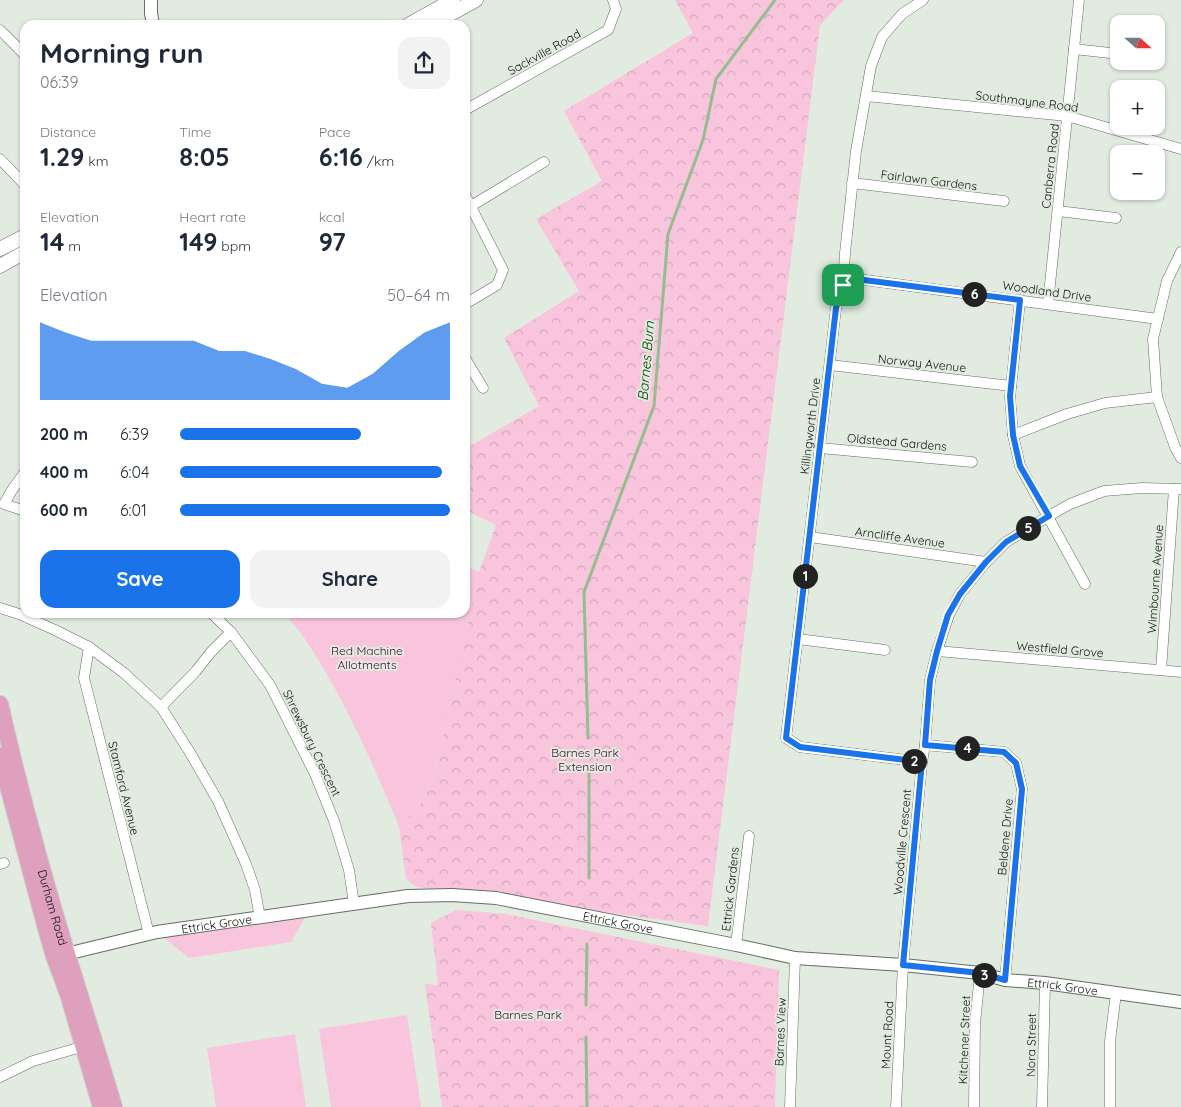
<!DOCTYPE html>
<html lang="en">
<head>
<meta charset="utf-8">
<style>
	:root { --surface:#fff; --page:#f2f2f3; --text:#1f2937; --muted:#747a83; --accent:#1a73e8 }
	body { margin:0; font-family:Quicksand,sans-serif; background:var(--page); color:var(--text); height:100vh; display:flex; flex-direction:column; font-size:19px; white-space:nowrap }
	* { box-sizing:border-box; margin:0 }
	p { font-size:16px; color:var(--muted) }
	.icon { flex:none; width:28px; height:28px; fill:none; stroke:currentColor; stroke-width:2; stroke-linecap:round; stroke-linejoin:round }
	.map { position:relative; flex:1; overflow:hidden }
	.panel { position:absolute; left:20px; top:20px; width:450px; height:598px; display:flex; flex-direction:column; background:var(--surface); border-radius:15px; box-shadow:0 1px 4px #0004 }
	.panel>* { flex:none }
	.needle { width:32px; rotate:111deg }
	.tools { position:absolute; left:1110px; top:15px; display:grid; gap:10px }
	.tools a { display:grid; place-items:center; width:55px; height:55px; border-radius:10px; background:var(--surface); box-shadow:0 1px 4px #0004; font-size:25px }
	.pin { position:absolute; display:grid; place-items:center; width:42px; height:42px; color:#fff; margin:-21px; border-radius:10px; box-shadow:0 2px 8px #0006 }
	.km { position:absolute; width:25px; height:25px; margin:-12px; border-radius:50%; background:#222; color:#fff; font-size:14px; line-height:25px; text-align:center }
	.round { display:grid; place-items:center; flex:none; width:52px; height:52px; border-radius:15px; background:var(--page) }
	.head { display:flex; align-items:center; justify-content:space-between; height:85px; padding:0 20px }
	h1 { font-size:28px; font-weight:700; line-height:38px }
	.stats { display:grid; grid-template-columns:repeat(3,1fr); gap:8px; height:85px; padding:5px 20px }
	.stats div { display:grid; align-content:center }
	.stats b { font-size:25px; font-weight:700 }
	.stats small { font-size:14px; font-weight:400 }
	.stats p { font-size:14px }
	.chart { height:140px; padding:10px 20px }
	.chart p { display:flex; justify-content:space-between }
	.chart svg { width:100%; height:90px; margin-top:5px; fill:var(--accent); opacity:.7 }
	.primary-button { display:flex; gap:10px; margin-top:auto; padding:10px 20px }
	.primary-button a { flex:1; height:58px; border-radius:15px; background:var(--accent); color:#fff; font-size:20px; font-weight:700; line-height:58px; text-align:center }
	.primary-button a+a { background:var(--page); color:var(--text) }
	ul { padding:0 20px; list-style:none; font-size:16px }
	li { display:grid; grid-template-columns:80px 60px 1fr; align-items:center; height:38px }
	li i { height:12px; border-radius:6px; background:var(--accent) }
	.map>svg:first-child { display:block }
	.green { fill:#f9c5dc }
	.park { fill:url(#park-crowns) }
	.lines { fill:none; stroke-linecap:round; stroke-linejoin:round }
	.stream { stroke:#95bd90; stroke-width:3 }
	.minor-casing { stroke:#656e64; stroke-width:11 }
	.tertiary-casing { stroke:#656e64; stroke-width:14 }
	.secondary-casing { stroke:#656e64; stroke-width:15 }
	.trunk-casing { stroke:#cacbca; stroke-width:18 }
	.minor { stroke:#fff; stroke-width:10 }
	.tertiary { stroke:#fff; stroke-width:12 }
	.secondary { stroke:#fff; stroke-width:14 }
	.trunk { stroke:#dea0bc; stroke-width:16 }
	.route-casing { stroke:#fff; stroke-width:10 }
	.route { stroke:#1a73e8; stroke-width:6 }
	.labels { text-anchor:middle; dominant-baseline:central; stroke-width:4; stroke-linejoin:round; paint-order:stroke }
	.street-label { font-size:12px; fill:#0e120e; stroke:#e1ebe0 }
	.park-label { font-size:12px; fill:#4c0730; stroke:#e1ebe0 }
	.water-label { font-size:14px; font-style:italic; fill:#094304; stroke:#e1ebe0 }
</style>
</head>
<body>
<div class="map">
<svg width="1181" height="1107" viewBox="0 0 1181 1107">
	<defs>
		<pattern id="park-crowns" width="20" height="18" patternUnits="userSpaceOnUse" patternTransform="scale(1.25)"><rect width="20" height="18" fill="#f9c5dc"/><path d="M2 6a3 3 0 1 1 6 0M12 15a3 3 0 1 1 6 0" fill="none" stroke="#d4a8bc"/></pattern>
	</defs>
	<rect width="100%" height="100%" fill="#e1ebe0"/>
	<!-- green -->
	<g class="green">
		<path d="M465,566l14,6 -45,206 -14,27 -21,21c-27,-64 -55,-129 -94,-187 -6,-9 -14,-18 -21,-26l181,-1z"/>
		<path d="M309,911l-18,31 -102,16 -32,-26z"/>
		<path d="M407,1015l14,92h-90l-12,-78z"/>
		<path d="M295,1034l11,73h-90l-9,-59z"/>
	</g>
	<!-- park -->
	<g class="park">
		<path d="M675,0h169l-24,25 -112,901 -291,-39 -11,-8 -7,-53 21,-21 14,-27 45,-206 17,-47 -31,-15v-61l74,-43 -35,-68 75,-47 -43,-72 66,-38 -38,-70 129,-78z"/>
		<path d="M456,910l50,4 273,56 -4,137h-333l-17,-123 13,1 -7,-62z"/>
	</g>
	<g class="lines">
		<!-- stream -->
		<g class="stream">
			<path d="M588,738l-4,-146 70,-186 14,-172 35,-94 13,-61 59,-79"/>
			<path d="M589,768v110"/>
			<path d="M586,1005l1,-61"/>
			<path d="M586,1037l1,70"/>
		</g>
		<!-- minor casing -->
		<g class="minor-casing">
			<g id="minor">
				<path d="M0,30l25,25"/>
				<path d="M1074,49l45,5"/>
				<path d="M866,96l201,20 114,33"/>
				<path d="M465,110l143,-80 8,-21 -3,-9"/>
				<path d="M0,159l25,26"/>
				<path d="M852,183l152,18"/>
				<path d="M465,195l38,75 -6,15 -32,19"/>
				<path d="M471,206l73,-44"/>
				<path d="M1058,211l58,7"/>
				<path d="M1181,252l-14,29 -14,58 4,58 18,50 6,11"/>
				<path d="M843,285l22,-5 293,39"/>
				<path d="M1020,300l-10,97 3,38 7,31 65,118"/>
				<path d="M1048,304l31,-304"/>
				<path d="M465,358l18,30"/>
				<path d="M830,365l181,21"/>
				<path d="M1013,435l54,-21 38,-11 52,-6"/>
				<path d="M820,448l152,14"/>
				<path d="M25,472l-13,18 -8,14 21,7"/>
				<path d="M810,537l176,25"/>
				<path d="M0,608l19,6 36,16 34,17 35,26 37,34 28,44 29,50 28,63 9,26 5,28"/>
				<path d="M210,612l21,20 39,53 45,89 19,47 15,49 5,34"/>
				<path d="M798,639l87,11"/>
				<path d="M89,647l-5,31 65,256"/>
				<path d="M937,651l244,21"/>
				<path d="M1161,670l13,-181"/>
				<path d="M161,707l35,-36 15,-19 20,-20"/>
				<path d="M925,745l79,7 12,11 6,26 -17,191"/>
				<path d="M922,762l-122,-15 -14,-9 50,-430 7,-23 2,-32 11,-102 15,-85 11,-29 20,-23 21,-14"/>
				<path d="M0,864l4,-1"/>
				<path d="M736,945l13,-109"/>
				<path d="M0,1077l33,-16 55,-16"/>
				<path d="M790,1107l5,-149"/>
				<path d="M896,1107l7,-142 19,-203 3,-17 5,-65 7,-29 12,-36 11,-21 26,-32 20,-20 43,-26 21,-12 34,-13 38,-3 39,1"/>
				<path d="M974,1107l1,-83 5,-51"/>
				<path d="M1042,1107l3,-124"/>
				<path d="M1110,1107v-66l6,-48"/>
			</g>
		</g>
		<!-- tertiary casing -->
		<g class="tertiary-casing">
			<g id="tertiary">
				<path d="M151,0v13l2,12"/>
				<path id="s1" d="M58,956l99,-24 251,-36 44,-1 44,3 240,47 59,13 108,7 77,8 25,7 40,3 136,19"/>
			</g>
		</g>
		<!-- secondary casing -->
		<g class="secondary-casing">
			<g id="secondary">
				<path d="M408,25l45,-25"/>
				<path d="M431,25l45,-25"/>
				<path d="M0,249l25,-13"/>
				<path d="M0,266l25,-14"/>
			</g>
		</g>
		<!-- trunk casing -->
		<g class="trunk-casing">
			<g id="trunk">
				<path id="s2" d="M0,704c19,84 42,168 67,250 16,51 32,102 47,153"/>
				<path d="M0,756l47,176 7,24 15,41 32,110"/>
			</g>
		</g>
		<!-- minor -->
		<use href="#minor" class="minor"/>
		<!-- tertiary -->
		<use href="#tertiary" class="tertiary"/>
		<!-- secondary -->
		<use href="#secondary" class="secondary"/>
		<!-- trunk -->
		<use href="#trunk" class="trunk"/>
	</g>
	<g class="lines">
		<!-- route casing -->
		<g class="route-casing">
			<path id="route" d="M864,280l156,20 -10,96 3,39 7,31 29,50 -43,26 -20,20 -26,32 -12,21 -11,36 -7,29 -5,65 79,7 12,11 6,26 -17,191 -25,-7 -77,-8 19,-203 -122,-15 -14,-9 50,-430 7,-23z"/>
		</g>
		<!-- route -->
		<use href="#route" class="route"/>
	</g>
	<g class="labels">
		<!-- street labels -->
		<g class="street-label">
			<text transform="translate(544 52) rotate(-29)">Sackville Road</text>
			<text transform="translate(1027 101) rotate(7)">Southmayne Road</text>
			<text transform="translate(1050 166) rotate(-84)">Canberra Road</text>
			<text transform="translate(929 180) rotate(7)">Fairlawn Gardens</text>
			<text transform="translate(1047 291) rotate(8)">Woodland Drive</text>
			<text transform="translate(922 363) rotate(6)">Norway Avenue</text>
			<text transform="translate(810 426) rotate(-83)">Killingworth Drive</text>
			<text transform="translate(897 442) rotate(5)">Oldstead Gardens</text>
			<text transform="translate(900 537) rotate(8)">Arncliffe Avenue</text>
			<text transform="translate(1155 579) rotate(-86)">Wimbourne Avenue</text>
			<text transform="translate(1060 649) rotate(5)">Westfield Grove</text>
			<text transform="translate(312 743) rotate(64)">Shrewsbury Crescent</text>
			<text transform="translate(124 788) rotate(76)">Stamford Avenue</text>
			<text transform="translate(1005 837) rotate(-85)">Beldene Drive</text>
			<text transform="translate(902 842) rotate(-85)">Woodville Crescent</text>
			<text transform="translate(730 889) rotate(-84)">Ettrick Gardens</text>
			<text stroke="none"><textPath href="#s2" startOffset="210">Durham Road</textPath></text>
			<text stroke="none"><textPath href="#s1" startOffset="568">Ettrick Grove</textPath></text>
			<text stroke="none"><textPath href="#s1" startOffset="162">Ettrick Grove</textPath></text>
			<text stroke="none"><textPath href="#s1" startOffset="1018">Ettrick Grove</textPath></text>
			<text transform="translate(780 1032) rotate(-88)">Barnes View</text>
			<text transform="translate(887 1035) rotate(-87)">Mount Road</text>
			<text transform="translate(964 1040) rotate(-88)">Kitchener Street</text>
			<text transform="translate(1031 1045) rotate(-89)">Nora Street</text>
		</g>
		<!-- park labels -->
		<g class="park-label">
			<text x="367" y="650">Red Machine<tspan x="367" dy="14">Allotments</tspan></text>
			<text x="585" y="752">Barnes Park<tspan x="585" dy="14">Extension</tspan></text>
			<text x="528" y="1014">Barnes Park</text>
		</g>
		<!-- water labels -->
		<g class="water-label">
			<text transform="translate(646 361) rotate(-85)">Barnes Burn</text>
		</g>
	</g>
</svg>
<div class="tools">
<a><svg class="needle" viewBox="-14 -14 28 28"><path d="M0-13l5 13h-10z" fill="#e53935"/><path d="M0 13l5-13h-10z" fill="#747a83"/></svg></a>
<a>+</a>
<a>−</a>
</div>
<div class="pin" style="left:843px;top:285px;background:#1e9e55"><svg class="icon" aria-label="arrive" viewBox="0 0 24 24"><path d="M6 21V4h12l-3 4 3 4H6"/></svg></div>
<b class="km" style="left:805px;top:576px">1</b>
<b class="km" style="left:914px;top:761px">2</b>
<b class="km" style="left:984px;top:975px">3</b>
<b class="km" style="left:967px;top:748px">4</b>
<b class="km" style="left:1028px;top:528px">5</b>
<b class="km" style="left:974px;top:294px">6</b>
<section class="panel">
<div class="head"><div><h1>Morning run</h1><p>06:39</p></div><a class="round"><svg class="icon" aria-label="share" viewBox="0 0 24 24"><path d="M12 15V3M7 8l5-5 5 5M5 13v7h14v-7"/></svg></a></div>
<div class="stats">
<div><p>Distance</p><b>1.29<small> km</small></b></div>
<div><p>Time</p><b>8:05</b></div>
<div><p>Pace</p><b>6:16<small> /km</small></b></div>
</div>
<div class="stats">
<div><p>Elevation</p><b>14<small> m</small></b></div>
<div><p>Heart rate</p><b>149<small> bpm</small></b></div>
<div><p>kcal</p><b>97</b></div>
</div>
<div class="chart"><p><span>Elevation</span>50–64 m</p>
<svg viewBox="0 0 160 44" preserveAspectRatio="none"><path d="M0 44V6L10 11L20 15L30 15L40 15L50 15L60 15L70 20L80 20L90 24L100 29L110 36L120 38L130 31L140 20L150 11L160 6V44z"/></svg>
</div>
<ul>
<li><b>200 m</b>6:39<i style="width:67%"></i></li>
<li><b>400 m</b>6:04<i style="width:97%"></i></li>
<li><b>600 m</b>6:01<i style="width:100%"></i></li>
</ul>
<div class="primary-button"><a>Save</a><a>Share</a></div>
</section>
</div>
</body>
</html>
